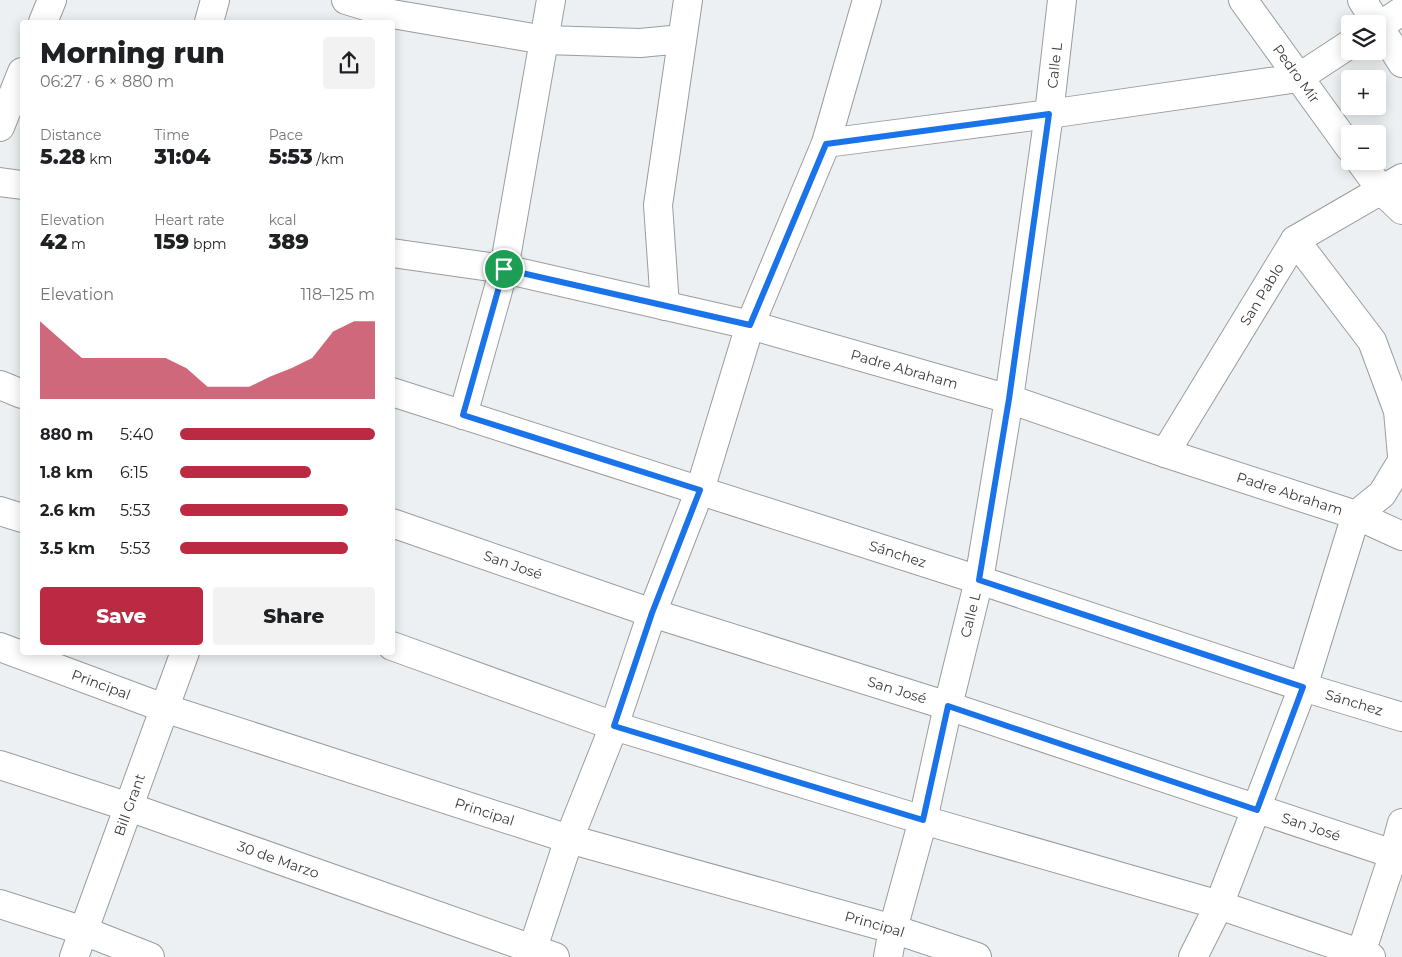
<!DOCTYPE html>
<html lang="en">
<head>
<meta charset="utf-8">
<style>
	:root { --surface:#fff; --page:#f2f2f2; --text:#202124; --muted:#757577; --accent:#bb2942 }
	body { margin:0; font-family:Montserrat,sans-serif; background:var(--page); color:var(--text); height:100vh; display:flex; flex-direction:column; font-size:19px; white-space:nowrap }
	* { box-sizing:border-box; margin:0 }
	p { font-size:16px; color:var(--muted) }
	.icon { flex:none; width:28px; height:28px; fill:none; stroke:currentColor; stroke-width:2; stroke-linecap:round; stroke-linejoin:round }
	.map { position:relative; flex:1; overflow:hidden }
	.panel { position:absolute; left:20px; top:20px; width:375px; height:635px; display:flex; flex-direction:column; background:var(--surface); border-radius:5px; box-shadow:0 2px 12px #0003 }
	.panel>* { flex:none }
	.tools { position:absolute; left:1341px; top:15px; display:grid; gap:10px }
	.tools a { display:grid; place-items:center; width:45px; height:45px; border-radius:5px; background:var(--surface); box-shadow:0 2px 12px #0003; font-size:25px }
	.pin { position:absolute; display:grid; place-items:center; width:42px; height:42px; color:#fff; margin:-21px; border:2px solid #fff; border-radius:50%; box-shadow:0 1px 5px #0007 }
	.round { display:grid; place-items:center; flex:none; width:52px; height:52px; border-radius:5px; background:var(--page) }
	.summary { display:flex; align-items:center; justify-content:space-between; height:85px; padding:0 20px }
	h1 { font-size:28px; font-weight:800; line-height:38px }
	.stats { display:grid; grid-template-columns:repeat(3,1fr); gap:8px; height:85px; padding:5px 20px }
	.stats div { display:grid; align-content:center }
	.stats b { font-size:21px; font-weight:800 }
	.stats small { font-size:14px; font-weight:400 }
	.stats p { font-size:14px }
	.chart { height:140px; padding:10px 20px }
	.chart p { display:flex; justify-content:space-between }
	.chart svg { width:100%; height:90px; margin-top:5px; fill:var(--accent); opacity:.7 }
	.primary-button { display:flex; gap:10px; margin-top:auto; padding:10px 20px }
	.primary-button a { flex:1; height:58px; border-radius:5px; background:var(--accent); color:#fff; font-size:20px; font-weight:800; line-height:58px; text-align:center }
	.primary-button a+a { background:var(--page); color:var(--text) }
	ul { padding:0 20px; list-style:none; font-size:16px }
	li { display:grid; grid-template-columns:80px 60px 1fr; align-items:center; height:38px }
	li i { height:12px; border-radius:6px; background:var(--accent) }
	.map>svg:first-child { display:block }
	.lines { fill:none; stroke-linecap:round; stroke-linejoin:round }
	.minor-casing { stroke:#9a9c9e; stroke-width:30 }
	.minor { stroke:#fff; stroke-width:28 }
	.route-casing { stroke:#fff; stroke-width:10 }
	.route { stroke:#1a73e8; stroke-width:6 }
	.labels { text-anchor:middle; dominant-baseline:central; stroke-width:4.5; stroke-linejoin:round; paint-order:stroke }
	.street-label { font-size:14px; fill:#3b3c3d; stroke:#edf0f2 }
</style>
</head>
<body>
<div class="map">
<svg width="1402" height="957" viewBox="0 0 1402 957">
	<rect width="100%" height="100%" fill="#edf0f2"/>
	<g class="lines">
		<!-- minor casing -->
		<g class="minor-casing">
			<g id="minor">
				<path d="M346,0l46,14 153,26 95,3 42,-4"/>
				<path id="s1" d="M1243,0l107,148"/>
				<path d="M1362,0l15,24"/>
				<path d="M43,22l9,-22"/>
				<path d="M209,22l6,-22"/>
				<path d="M1378,25l24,38"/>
				<path d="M1378,27l24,-16"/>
				<path d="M0,127l22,-55"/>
				<path d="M826,143l223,-29 249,-36 52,-34"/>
				<path d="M1360,161l22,30 20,19"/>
				<path d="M0,182l22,3"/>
				<path d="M1295,240l77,101 26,70 4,45"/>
				<path id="s2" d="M392,253l112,16 246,56 259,74 156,54 191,62 46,21"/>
				<path d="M665,306l-7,-101 30,-205"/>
				<path d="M0,385l22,9"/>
				<path id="s3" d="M392,392l587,188 324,107 99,30"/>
				<path d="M463,415l41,-146 47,-269"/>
				<path id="s4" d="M1165,453l130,-213 107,-62"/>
				<path d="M0,511l22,7"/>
				<path id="s5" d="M392,523l260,90 296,93 454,151"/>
				<path d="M392,646l222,80 309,94 296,85 152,52"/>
				<path id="s6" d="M0,647l164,61 405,131 324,90 84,28"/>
				<path id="s7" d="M0,765l129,42 426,150"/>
				<path d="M0,904l84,27 66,26"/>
				<path d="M1361,953l32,-97 9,-33"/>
				<path id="s8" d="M74,957l111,-305"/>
				<path d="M530,957l39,-118 45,-113 38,-113 48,-123 50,-165 76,-182 41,-143"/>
				<path id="s9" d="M888,957l5,-28 30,-109 25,-114 31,-126 30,-181 40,-285 13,-114"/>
				<path d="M1193,957l26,-52 84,-218 53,-172 26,-21 20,-33"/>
			</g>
		</g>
		<!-- minor -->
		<use href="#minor" class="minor"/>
	</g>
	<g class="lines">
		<!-- route casing -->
		<g class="route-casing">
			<path id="route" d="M1049,114l-40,285 -30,181 324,107 -46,123 -309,-104 -25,114 -309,-94 38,-113 48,-123 -237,-75 41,-146 246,56 76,-181z"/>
		</g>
		<!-- route -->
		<use href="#route" class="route"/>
	</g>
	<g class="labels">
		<!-- street labels -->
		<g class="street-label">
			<text stroke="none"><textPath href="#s9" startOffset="908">Calle L</textPath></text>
			<text stroke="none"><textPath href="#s1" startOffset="91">Pedro Mír</textPath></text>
			<text stroke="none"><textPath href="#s4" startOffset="186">San Pablo</textPath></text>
			<text stroke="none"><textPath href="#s2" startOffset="526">Padre Abraham</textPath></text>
			<text stroke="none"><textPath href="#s2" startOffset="931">Padre Abraham</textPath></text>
			<text stroke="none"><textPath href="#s3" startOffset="531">Sánchez</textPath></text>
			<text stroke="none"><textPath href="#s5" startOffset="128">San José</textPath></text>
			<text stroke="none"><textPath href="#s9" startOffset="352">Calle L</textPath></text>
			<text stroke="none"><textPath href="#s6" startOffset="108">Principal</textPath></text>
			<text stroke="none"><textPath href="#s5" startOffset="532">San José</textPath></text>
			<text stroke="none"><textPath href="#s3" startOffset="1011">Sánchez</textPath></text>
			<text stroke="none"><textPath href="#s8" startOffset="162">Bill Grant</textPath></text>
			<text stroke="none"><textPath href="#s6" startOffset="512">Principal</textPath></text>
			<text stroke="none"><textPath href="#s5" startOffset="968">San José</textPath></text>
			<text stroke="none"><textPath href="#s7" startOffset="294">30 de Marzo</textPath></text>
			<text stroke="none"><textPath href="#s6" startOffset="918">Principal</textPath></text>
		</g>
	</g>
</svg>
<div class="tools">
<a><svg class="icon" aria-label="layers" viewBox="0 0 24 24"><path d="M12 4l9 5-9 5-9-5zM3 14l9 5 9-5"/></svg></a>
<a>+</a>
<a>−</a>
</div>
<div class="pin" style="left:504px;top:269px;background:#1e9e55"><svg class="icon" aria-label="arrive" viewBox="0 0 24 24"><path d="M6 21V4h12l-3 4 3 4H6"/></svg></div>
<section class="panel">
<div class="summary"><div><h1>Morning run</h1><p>06:27 · 6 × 880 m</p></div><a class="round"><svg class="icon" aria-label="share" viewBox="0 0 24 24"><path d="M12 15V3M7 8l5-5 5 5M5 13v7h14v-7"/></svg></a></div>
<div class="stats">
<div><p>Distance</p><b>5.28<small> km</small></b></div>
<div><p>Time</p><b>31:04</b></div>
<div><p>Pace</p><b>5:53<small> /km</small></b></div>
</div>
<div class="stats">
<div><p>Elevation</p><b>42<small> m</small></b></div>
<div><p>Heart rate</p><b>159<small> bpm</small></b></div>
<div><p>kcal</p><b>389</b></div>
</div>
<div class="chart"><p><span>Elevation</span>118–125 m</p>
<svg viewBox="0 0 160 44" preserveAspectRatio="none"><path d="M0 44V6L10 15L20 24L30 24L40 24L50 24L60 24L70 29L80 38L90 38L100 38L110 33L120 29L130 24L140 11L150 6L160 6V44z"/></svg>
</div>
<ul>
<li><b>880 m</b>5:40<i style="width:100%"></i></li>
<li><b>1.8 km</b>6:15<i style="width:67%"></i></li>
<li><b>2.6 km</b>5:53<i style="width:86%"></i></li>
<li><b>3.5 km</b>5:53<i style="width:86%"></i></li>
</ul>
<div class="primary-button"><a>Save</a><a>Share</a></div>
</section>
</div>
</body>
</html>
